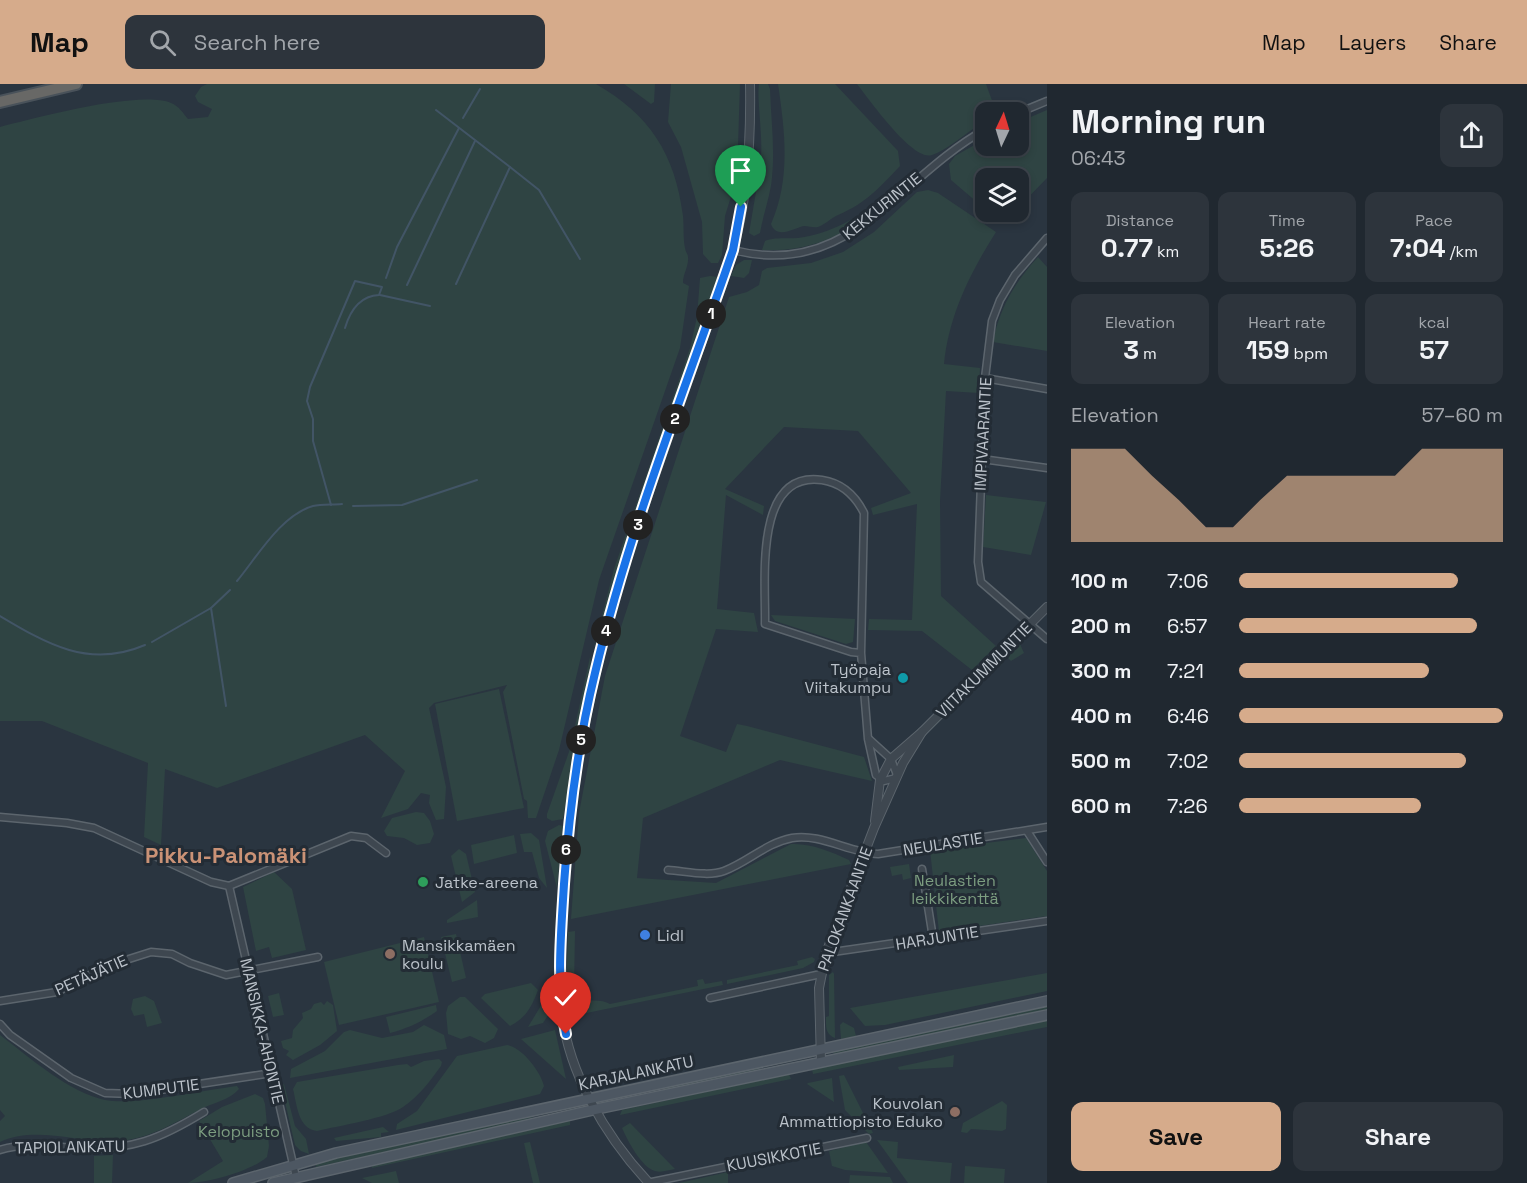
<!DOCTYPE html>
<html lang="en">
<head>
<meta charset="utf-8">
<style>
	:root { --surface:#202830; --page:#2d343c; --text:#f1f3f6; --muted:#a2a6ab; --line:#3d444c; --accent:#d6ab8b }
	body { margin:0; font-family:"Space Grotesk",sans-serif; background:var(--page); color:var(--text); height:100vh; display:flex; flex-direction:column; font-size:22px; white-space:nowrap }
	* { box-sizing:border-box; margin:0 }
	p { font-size:20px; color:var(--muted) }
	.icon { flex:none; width:33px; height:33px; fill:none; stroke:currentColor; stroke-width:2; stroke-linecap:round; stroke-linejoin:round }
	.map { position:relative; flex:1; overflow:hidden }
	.sheet { display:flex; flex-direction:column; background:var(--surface); width:480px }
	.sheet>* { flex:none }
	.needle { width:39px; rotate:4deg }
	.buttons { position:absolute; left:975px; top:18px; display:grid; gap:12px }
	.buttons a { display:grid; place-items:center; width:54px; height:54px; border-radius:12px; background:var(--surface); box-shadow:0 3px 9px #0003,0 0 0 2px var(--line); font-size:30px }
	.pin { position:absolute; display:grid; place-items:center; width:51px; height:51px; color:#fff; margin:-62px -26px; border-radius:50% 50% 50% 0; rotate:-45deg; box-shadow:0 0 6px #0007 }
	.pin .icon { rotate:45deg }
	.km { position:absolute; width:30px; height:30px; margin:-15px; border-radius:50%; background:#222; color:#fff; font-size:16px; line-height:30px; text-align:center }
	.round { display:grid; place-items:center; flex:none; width:63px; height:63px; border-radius:12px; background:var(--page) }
	.overview { display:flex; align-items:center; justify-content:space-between; height:102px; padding:0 24px }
	h1 { font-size:33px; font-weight:700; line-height:45px }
	.figures { display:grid; grid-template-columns:repeat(3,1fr); gap:9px; height:102px; padding:6px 24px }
	.figures div { display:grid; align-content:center; border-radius:12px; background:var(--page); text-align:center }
	.figures b { font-size:26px; font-weight:700 }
	.figures small { font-size:16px; font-weight:400 }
	.figures p { font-size:16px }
	.chart { height:168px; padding:12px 24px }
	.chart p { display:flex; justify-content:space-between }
	.chart svg { width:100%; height:108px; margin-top:6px; fill:var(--accent); opacity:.7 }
	.cta { display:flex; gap:12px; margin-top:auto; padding:12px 24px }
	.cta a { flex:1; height:69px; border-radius:12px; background:var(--accent); color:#111; font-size:24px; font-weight:700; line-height:69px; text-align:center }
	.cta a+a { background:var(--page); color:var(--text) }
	ul { padding:0 24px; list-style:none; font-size:20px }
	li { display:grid; grid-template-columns:96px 72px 1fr; align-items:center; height:45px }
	li i { height:15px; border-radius:8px; background:var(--accent) }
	header { display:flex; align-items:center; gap:36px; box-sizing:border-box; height:84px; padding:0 30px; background:var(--accent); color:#111 }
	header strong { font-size:28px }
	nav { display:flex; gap:33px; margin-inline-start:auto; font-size:21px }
	.search { width:420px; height:54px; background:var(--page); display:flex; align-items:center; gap:15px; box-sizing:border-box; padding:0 21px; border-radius:12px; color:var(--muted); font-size:22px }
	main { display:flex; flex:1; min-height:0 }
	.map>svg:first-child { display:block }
	.green { fill:#2f4443 }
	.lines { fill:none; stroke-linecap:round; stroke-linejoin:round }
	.stream { stroke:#425566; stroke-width:2 }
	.minor-casing { stroke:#5c656d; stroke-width:9 }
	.tertiary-casing { stroke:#5c656d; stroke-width:10 }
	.secondary-casing { stroke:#5c656d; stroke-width:12 }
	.trunk-casing { stroke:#49525a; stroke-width:14 }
	.minor { stroke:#3e4750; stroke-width:6 }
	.tertiary { stroke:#3e4750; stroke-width:8 }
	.secondary { stroke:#4d5762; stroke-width:9 }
	.trunk { stroke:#686866; stroke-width:10 }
	.route-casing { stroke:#fff; stroke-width:12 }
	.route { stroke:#1a73e8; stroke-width:8 }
	.culture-dot { fill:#0f9aa8; stroke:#232c35; stroke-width:2 }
	.leisure-dot { fill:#2e9e5b; stroke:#232c35; stroke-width:2 }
	.shop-dot { fill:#3f7fe0; stroke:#232c35; stroke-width:2 }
	.education-dot { fill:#8d6e63; stroke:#232c35; stroke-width:2 }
	.labels { text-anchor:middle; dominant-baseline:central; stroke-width:6; stroke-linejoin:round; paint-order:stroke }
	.street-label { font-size:16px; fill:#bbc2ca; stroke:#232c35 }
	.poi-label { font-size:16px; fill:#bbc2ca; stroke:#232c35; text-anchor:start }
	.park-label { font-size:16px; fill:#7c9d80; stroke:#232c35 }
	.district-label { font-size:22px; font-weight:bold; fill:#ca9276; stroke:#232c35 }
</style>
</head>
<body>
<header>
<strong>Map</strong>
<div class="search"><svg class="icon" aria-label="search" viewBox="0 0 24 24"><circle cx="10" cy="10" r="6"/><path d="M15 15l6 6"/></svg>Search here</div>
<nav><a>Map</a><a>Layers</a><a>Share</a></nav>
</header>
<main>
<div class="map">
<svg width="1047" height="1099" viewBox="0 0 1047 1099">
	<rect width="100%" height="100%" fill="#2a3540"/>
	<!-- green -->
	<g class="green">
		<path d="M207,0h389c54,31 79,70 87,132 1,10 0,22 2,32 0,3 3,6 3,9 1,9 -5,17 -5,26l6,3 -9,62 -81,232 -40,170 -23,68h-8l-1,-17 -3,-2 -21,-107 4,-7 -73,18 -5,5 17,79 -2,32 -8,1 -7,-17 1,-8 -9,-2 -13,16 -27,9 24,-47 -40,-36 -148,53 -52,-19 -4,76 -17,-8 4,-74 -106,-42h-42v-594c36,-9 139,-37 171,-24 8,3 12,10 17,16l20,-2 4,-8 -14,-7 -3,-6 6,-9z"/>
		<path d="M624,0h31l-1,18 -3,2z"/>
		<path d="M671,0h69l-3,93 -12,39 -3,39 -4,8h-7l-8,-9 -1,-32 -21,-75 -13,-25z"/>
		<path d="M759,0h9l2,5c1,30 5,59 2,89 -2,19 -9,37 -12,55l-6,3 -5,-3 9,-53 -1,-8c10,-16 -1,-68 2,-88z"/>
		<path d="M778,0h57l63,67 2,15c-21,22 -34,37 -62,49 -7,3 -12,9 -20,12 -5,1 -9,-1 -14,-1 -10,2 -27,14 -33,-2 20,-45 14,-92 7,-140z"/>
		<path d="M857,0h129l8,22 -18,6v15c-14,9 -29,23 -44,28 -19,7 -63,-56 -75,-71z"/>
		<path d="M1047,26v68l-28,29 -1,-29h-32l-1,31 -34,-29 -2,-16 6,-8 30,-17 1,7h32l1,-24z"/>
		<path d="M928,106l10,3 58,39c-26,41 -47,83 -52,132l36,4 -1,25 -33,-2 -6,110 1,95 55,50 -24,24 -50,-39 -54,-1 1,-11 43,1 5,-116 -44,11 -2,-7 40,-15 -53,-62 -74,-4 -59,62 39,17 -1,9 -37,-20 -9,114 37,4 4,19 -42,-3 -36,107 46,16 11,-28 10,2 117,31 8,24 -92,-21 -137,58 -6,60 79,5 75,-39c20,-1 41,8 58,16l2,4 -280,55 8,-106 26,-137 124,-379 18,-5 12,-7 3,-14 5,-3 44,-5 32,-11 31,-20 43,-40z"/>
		<path d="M884,113c-1,6 -8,12 -14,17 -31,26 -68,38 -108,36l3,-9c9,-4 22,-2 33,-3 35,-5 59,-20 86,-41z"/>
		<path d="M989,128h26l-11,12z"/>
		<path d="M1038,173l9,10v84l-54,-9c6,-33 22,-60 45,-85z"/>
		<path d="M744,176h8l-3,13 -5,5 -13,-2 5,-11z"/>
		<path d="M710,192l8,1 -94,275 -31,99 21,-82 76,-221 7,-31 3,-39z"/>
		<path d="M986,411l60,7 -15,53 -48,-8z"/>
		<path d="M771,531l84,4 -2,23 -7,2 -71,-23z"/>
		<path d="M1019,558l5,11 -13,8 -6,-6z"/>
		<path d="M590,573l1,5 -28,157 -11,2 -5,-3v-4l23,-65z"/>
		<path d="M1000,576l3,3 -37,33 -1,-2z"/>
		<path d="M499,605l25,119 -67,13 -22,-117z"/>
		<path d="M416,728l8,1 6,8 4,13 -4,9 -13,2 -13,-7 -17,-2 -3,-5 8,-13z"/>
		<path d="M559,741l4,1 -6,62 -12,-47 3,-10z"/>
		<path d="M531,749l8,7 8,48 -8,-10 -7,-26h-8l-4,-18z"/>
		<path d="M514,751l3,18 -43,11 -3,-19z"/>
		<path d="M1026,754l21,33v45l-108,16 -9,-82z"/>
		<path d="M459,765l7,5 9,38 -13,10 -11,-46z"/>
		<path d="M909,780l2,14 -8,2 -1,-6 -10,2 -2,-9z"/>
		<path d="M274,788l18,17 14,61 -34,8 -3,-11 -13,4 -13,-64z"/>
		<path d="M477,816l1,17 -31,6v-3z"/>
		<path d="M575,847l-1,58 6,1 -4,5h-7l-3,-6 2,-57z"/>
		<path d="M456,850l10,44 -14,4 -11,-45z"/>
		<path d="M424,853l15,65 -100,23 -15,-63z"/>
		<path d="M812,873l3,2 -1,3 -11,6 -76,16v-4l71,-15 -1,-4z"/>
		<path d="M833,888l1,2 1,64c-10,-4 -9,-12 -9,-21l3,-1v-41z"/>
		<path d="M1047,889v18l-162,34 -20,1 -15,-18z"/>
		<path d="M703,895l2,5 17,-3 1,4 -156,32 1,-9c10,-8 32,-10 42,-4l88,-18 -1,-6z"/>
		<path d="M531,899l7,7c-6,16 -12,28 -28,36l-29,-28 4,-4z"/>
		<path d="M279,909l5,22 -11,2 -5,-21z"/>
		<path d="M145,912l9,5 8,22 -15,4 -3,-13 -10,2 -3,-7 2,-10z"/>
		<path d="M460,913h5l33,32 -4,9 -9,5 -15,-7 -9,3 -13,-5 -2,-21 2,-7z"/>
		<path d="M545,915h3l2,13 -7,11 -15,4z"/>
		<path d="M327,917l6,4 4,26 -17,14 -27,15 -7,-5 3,-4 -6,-3 -2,-7 11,-3 1,-8 10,-12 -1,-5 9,-4 3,-5 7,-2 3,3z"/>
		<path d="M436,921l1,6c-16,11 -28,17 -47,22l-4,-16z"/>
		<path d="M1047,922v5l-214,43 2,-3z"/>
		<path d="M1047,936v7l-234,47 -1,-5z"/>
		<path d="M843,938l11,6 2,8 -15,3 -1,-14z"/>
		<path d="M424,941l20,10 3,14 -157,29 1,-9 34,-18 19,-19 6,-2 32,8 31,-6z"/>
		<path d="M555,946l11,49 -45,-40z"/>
		<path d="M0,951c29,22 70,58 105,65 29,6 99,-10 132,-14l2,3c-9,11 -27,14 -40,21 -27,14 -50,29 -81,31 -38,3 -81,-16 -118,1v-21l5,-5 -5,-6z"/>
		<path d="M507,961c15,2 34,27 37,41l-4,8 -144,36 1,-6 20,-13 40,-55z"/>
		<path d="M954,971l-1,12 -54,3 -1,-3z"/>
		<path d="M439,975l3,3 -1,4c-11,15 -21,29 -38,41 -15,11 -65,19 -86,24 -19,-2 -20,-26 -24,-42l4,-7 101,-17 9,-1 4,3 13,-6z"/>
		<path d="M769,981l-29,11 -85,17 15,-7z"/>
		<path d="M789,990l2,5 -171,36 2,-5z"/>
		<path d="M844,991l29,58 -4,1 -24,-24 -6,-34z"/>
		<path d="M832,994l2,24 -27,-18 1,-1z"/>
		<path d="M284,1000l11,42 11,13 3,15 -8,-3 -6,-6 -14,-60z"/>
		<path d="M255,1010l8,4 2,6 4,42 -2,11c-16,14 -58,26 -79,26l35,-22 -24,-40 23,-14z"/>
		<path d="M1002,1017l5,4 -1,24 -4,2 -31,-2 -4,4 -6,-1 2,-9z"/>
		<path d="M533,1031l1,2 -24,7 -194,43 -1,-4z"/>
		<path d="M570,1037v4l-198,43 1,-5z"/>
		<path d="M630,1039l45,46c-6,1 -14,4 -20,2 -14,-4 -27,-30 -33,-43z"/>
		<path d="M383,1043l6,5 -8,1v4l-45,4 -2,-3z"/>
		<path d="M877,1056l21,2 -1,16 55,5 -2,20h-42z"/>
		<path d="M530,1058l10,41h-7l-9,-40z"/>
		<path d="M866,1058l22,31 -43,-3 -13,-4 -3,-15z"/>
		<path d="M113,1071l-1,28h-18v-27z"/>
		<path d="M965,1082l40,3 -1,14h-40z"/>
		<path d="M396,1087l3,12h-27l-10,-5z"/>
		<path d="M728,1088v11h-50h1z"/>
		<path d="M850,1091l40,2 3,6h-44z"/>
	</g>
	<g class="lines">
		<!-- stream -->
		<g class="stream">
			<path d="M436,26l74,57 -54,117"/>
			<path d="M463,34l17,-29"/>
			<path d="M510,83l29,23 41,69"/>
			<path d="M386,194l11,-31 62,-119"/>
			<path d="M407,201l68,-144"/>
			<path d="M380,211l50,11"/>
			<path d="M331,421l-18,-64v-22l-6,-18 3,-14 45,-106 27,6 -3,8c-19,1 -29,16 -34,33"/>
			<path d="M353,422l49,-1 75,-25"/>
			<path d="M237,497c20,-24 44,-66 76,-75 9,-2 20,-1 29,-2"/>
			<path d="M211,524l15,98"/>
			<path d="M0,532c47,28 89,53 145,29"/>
			<path d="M152,558l59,-34 19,-18"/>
		</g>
		<!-- minor casing -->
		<g class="minor-casing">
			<g id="minor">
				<path d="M1018,29l29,-12"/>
				<path d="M1047,154l-32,37 -15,25 -8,21 -7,57 -7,184 3,20 66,57"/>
				<path d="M733,166c117,30 163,-71 253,-121"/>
				<path d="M985,294l62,11"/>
				<path d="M982,375l65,9"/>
				<path d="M861,569l-10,-1 -86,-28c1,-42 -12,-154 57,-144 20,3 33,15 42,33l-3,140 7,86 8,36 8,6 12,-3"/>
				<path d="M869,655l22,20 6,16"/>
				<path d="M0,733l67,6 27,5 117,54 18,4"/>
				<path d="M1027,747l20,31"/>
				<path d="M922,785l11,69"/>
				<path d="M668,786c17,1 40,7 56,1 24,-9 42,-28 68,-33 29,-5 57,15 86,16l169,-27"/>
				<path d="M229,802l67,291"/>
				<path d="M229,802l122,-50 15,2 20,15"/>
				<path d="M826,869l221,-32"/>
				<path d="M710,914l111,-24"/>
				<path d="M0,917l57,-9 50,-26 44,-14 21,2 18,9 36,12 92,-18"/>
				<path d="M0,940l10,11 61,43 34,15 28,1 139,-21"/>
				<path d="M0,1066c26,-8 51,-3 78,-2 53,3 82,-9 126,-36"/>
				<path d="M647,1099l220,-45"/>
			</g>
		</g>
		<!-- tertiary casing -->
		<g class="tertiary-casing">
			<g id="tertiary">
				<path d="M875,737l5,-41 11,-21 31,-27 125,-125"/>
				<path d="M821,978l-2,-74 7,-35 48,-125 29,-65 19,-31"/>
				<path d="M649,1099c-44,-47 -83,-113 -88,-178 -4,-40 0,-82 3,-121 8,-118 32,-232 69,-345 23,-69 48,-138 72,-207 9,-27 21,-54 28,-82 15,-53 18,-111 17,-166"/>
			</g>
		</g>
		<!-- secondary casing -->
		<g class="secondary-casing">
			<g id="secondary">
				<path d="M233,1099l103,-30 711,-152"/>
				<path d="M273,1099l324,-74 450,-94"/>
			</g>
		</g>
		<!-- trunk casing -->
		<g class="trunk-casing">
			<path id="trunk" d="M0,18l76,-18"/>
		</g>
		<!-- minor -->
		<use href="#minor" class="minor"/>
		<!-- tertiary -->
		<use href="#tertiary" class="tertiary"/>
		<!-- secondary -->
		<use href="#secondary" class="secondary"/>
		<!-- trunk -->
		<use href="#trunk" class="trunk"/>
	</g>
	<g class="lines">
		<!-- route casing -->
		<g class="route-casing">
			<path id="route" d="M566,950c-10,-49 -5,-100 -2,-150 5,-71 14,-142 31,-211 34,-144 90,-283 138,-423l8,-43"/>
		</g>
		<!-- route -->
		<use href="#route" class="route"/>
	</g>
	<!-- markers -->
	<circle class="culture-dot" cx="903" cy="594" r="6"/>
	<circle class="leisure-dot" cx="423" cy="798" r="6"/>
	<circle class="shop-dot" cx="645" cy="851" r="6"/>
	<g class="education-dot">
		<circle cx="390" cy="870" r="6"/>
		<circle cx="955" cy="1028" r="6"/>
	</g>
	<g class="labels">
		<!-- street labels -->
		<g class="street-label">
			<text transform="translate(882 122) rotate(-39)">KEKKURINTIE</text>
			<text transform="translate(983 350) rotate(-87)">IMPIVAARANTIE</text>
			<text transform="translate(984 586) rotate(-45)">VIITAKUMMUNTIE</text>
			<text transform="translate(943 760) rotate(-9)">NEULASTIE</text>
			<text transform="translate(845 825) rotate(-70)">PALOKANKAANTIE</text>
			<text transform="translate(937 854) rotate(-9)">HARJUNTIE</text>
			<text transform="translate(91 891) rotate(-24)">PETÄJÄTIE</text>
			<text transform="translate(262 947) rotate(77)">MANSIKKA-AHONTIE</text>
			<text transform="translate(636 989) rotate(-12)">KARJALANKATU</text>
			<text transform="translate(161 1005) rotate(-7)">KUMPUTIE</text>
			<text transform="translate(70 1063) rotate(-1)">TAPIOLANKATU</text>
			<text transform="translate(774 1073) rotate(-11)">KUUSIKKOTIE</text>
		</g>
		<!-- poi labels -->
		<g class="poi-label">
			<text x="891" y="585" text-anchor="end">Työpaja<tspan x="891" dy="18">Viitakumpu</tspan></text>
			<text x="435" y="798">Jatke-areena</text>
			<text x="657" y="851">Lidl</text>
			<text x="402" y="861">Mansikkamäen<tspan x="402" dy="18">koulu</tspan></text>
			<text x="943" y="1019" text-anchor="end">Kouvolan<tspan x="943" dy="18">Ammattiopisto Eduko</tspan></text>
		</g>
		<!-- park labels -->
		<g class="park-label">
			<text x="955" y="796">Neulastien<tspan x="955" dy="18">leikkikenttä</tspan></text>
			<text x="239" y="1047">Kelopuisto</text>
		</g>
		<!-- district labels -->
		<g class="district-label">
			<text x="226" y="771">Pikku-Palomäki</text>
		</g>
	</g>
</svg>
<div class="buttons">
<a><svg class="needle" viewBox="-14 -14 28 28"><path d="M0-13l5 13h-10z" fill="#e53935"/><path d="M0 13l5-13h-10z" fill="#a2a6ab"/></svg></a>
<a><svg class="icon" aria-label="layers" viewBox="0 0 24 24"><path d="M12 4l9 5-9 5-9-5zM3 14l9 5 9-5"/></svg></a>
</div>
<div class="pin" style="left:741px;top:123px;background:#1e9e55"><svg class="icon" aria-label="arrive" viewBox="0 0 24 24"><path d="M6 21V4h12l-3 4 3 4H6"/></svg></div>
<div class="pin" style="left:566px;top:950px;background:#d93025"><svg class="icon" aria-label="check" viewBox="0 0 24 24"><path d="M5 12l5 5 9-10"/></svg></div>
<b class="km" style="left:711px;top:230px">1</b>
<b class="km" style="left:675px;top:335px">2</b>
<b class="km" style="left:638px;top:441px">3</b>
<b class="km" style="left:606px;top:547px">4</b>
<b class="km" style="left:581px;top:656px">5</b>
<b class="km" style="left:566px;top:766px">6</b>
</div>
<section class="sheet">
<div class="overview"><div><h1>Morning run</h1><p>06:43</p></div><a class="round"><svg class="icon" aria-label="share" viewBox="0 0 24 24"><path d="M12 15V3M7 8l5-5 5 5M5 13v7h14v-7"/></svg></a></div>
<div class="figures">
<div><p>Distance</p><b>0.77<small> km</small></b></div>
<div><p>Time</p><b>5:26</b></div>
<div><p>Pace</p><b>7:04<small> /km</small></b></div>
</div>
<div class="figures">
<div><p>Elevation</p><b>3<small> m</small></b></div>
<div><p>Heart rate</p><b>159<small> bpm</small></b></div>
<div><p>kcal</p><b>57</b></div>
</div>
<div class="chart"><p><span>Elevation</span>57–60 m</p>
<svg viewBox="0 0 160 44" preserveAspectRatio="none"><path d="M0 44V6L10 6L20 6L30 17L40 27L50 38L60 38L70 27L80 17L90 17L100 17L110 17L120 17L130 6L140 6L150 6L160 6V44z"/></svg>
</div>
<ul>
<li><b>100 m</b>7:06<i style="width:83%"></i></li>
<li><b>200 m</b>6:57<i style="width:90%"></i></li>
<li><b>300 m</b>7:21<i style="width:72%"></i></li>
<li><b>400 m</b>6:46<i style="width:100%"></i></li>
<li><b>500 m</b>7:02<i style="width:86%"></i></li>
<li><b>600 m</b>7:26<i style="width:69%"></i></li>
</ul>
<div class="cta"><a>Save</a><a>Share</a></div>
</section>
</main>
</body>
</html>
